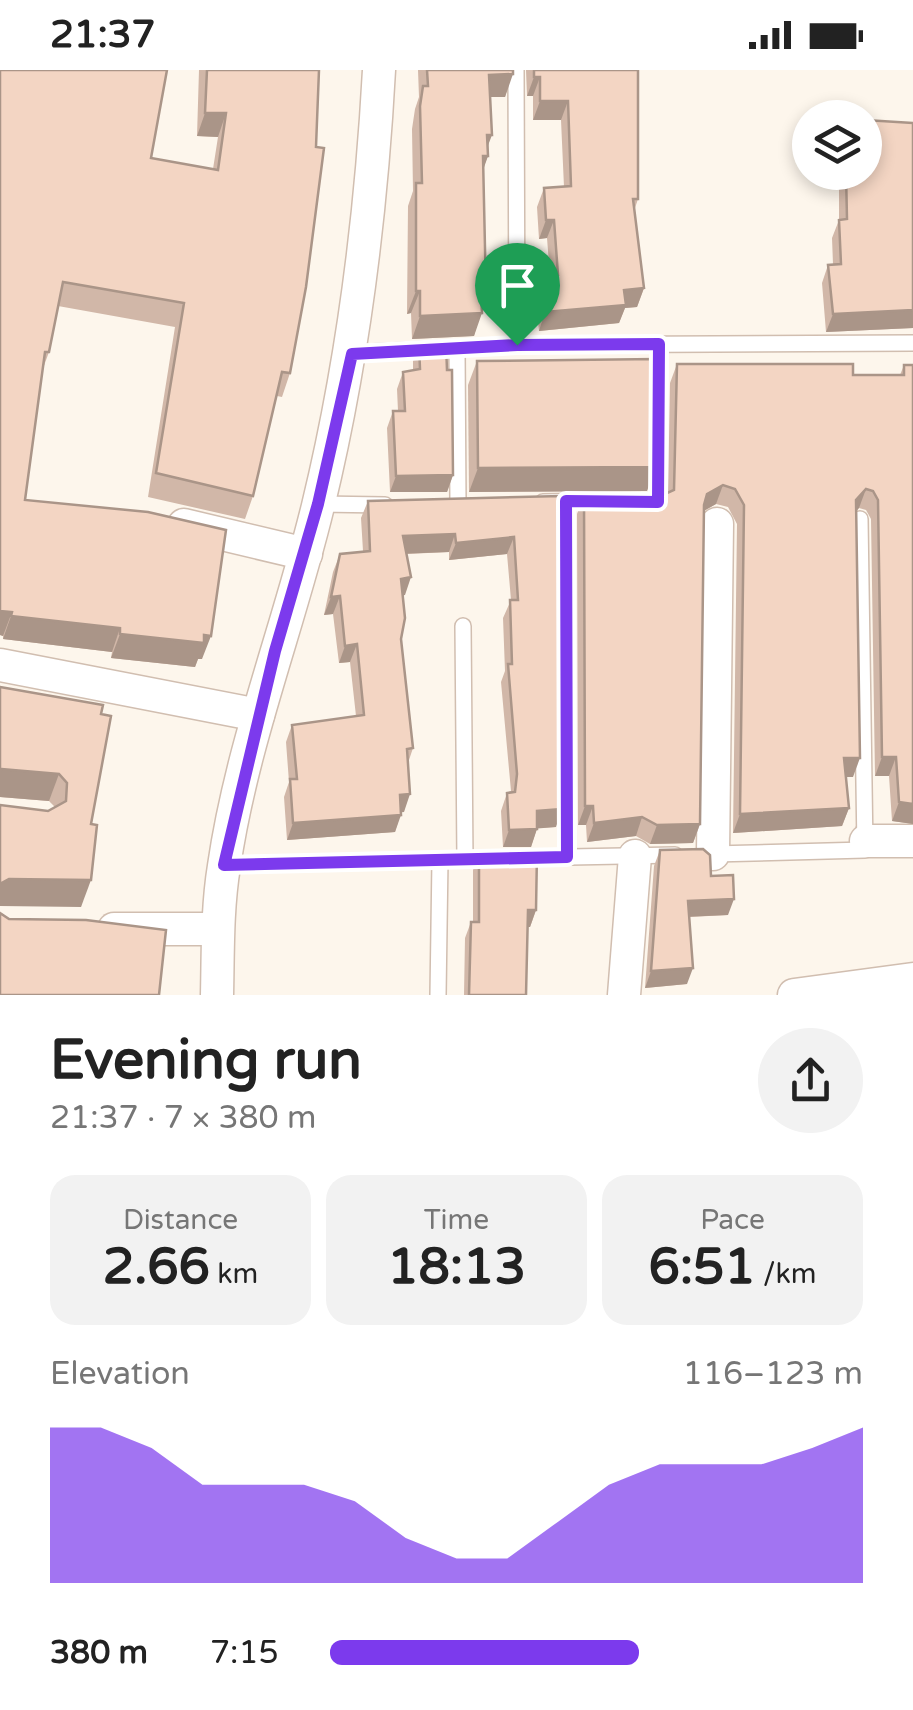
<!DOCTYPE html>
<html lang="en">
<head>
<meta charset="utf-8">
<style>
	:root { --surface:#fff; --page:#f2f2f2; --text:#222; --muted:#767676; --accent:#7c3aed }
	body { margin:0; font-family:"Varela Round",sans-serif; background:var(--page); color:var(--text); height:100vh; display:flex; flex-direction:column; font-size:38px; white-space:nowrap }
	* { box-sizing:border-box; margin:0 }
	p { font-size:32px; color:var(--muted) }
	.icon { flex:none; width:55px; height:55px; fill:none; stroke:currentColor; stroke-width:2; stroke-linecap:round; stroke-linejoin:round }
	.map { position:relative; height:925px; overflow:hidden }
	.sheet { display:flex; flex-direction:column; background:var(--surface); flex:1 }
	.sheet>* { flex:none }
	.buttons { position:absolute; left:792px; top:30px; display:grid; gap:20px }
	.buttons a { display:grid; place-items:center; width:90px; height:90px; border-radius:50%; background:var(--surface); box-shadow:0 5px 15px #0003; font-size:50px }
	.pin { position:absolute; display:grid; place-items:center; width:85px; height:85px; color:#fff; margin:-102px -42px; border-radius:50% 50% 50% 0; rotate:-45deg; box-shadow:0 0 10px #0007 }
	.pin .icon { rotate:45deg }
	.round { display:grid; place-items:center; flex:none; width:105px; height:105px; border-radius:52px; background:var(--page) }
	.head { display:flex; align-items:center; justify-content:space-between; height:170px; padding:0 50px }
	h1 { font-size:55px; font-weight:800; line-height:75px }
	.figures { display:grid; grid-template-columns:repeat(3,1fr); gap:15px; height:170px; padding:10px 50px }
	.figures div { display:grid; align-content:center; border-radius:25px; background:var(--page); text-align:center }
	.figures b { font-size:50px; font-weight:800 }
	.figures small { font-size:28px; font-weight:400 }
	.figures p { font-size:28px }
	.chart { height:280px; padding:20px 50px }
	.chart p { display:flex; justify-content:space-between }
	.chart svg { width:100%; height:180px; margin-top:10px; fill:var(--accent); opacity:.7 }
	ul { padding:0 50px; list-style:none; font-size:32px }
	li { display:grid; grid-template-columns:160px 120px 1fr; align-items:center; height:75px }
	li i { height:25px; border-radius:12px; background:var(--accent) }
	.status { display:flex; justify-content:space-between; align-items:center; height:70px; padding:0 50px; background:var(--surface); direction:ltr }
	.status svg { height:28px; fill:currentColor }
	.map>svg:first-child { display:block }
	.lines { fill:none; stroke-linecap:round; stroke-linejoin:round }
	.lane-casing { stroke:#d1beb0; stroke-width:18 }
	.street-casing { stroke:#d1beb0; stroke-width:35 }
	.lane { stroke:#fff; stroke-width:15 }
	.street { stroke:#fff; stroke-width:32 }
	.wall { fill:#d1b7a8 }
	.shaded-wall { fill:#aa9588 }
	.building { fill:#f3d5c3; stroke:#aa9588; stroke-width:2.5 }
	.route-casing { stroke:#fff; stroke-width:20 }
	.route { stroke:#7c3aed; stroke-width:12 }
</style>
</head>
<body>
<div class="status"><b>21:37</b><svg viewBox="0 0 49 12"><path d="M0 12V9h3v3zM5 12V6h3v6zM10 12V3h3v9zM15 12V0h3v12zM26 1h20v11H26zM47 4h2v5h-2z"/></svg></div>
<div class="map">
<svg width="913" height="925" viewBox="0 0 913 925">
	<rect width="100%" height="100%" fill="#fdf6ec"/>
	<g class="lines">
		<!-- lane casing -->
		<g class="lane-casing">
			<g id="lane">
				<path d="M516,0l1,275"/>
				<path d="M457,278l1,157"/>
				<path d="M352,283l165,-8 396,-2"/>
				<path d="M566,431l1,356"/>
				<path d="M543,432l57,-1"/>
				<path d="M648,432h10l1,-158"/>
				<path d="M319,434l66,1"/>
				<path d="M463,556l2,234"/>
				<path d="M713,784l152,-4 -5,-331"/>
				<path d="M518,788l157,-3"/>
				<path d="M224,795l271,-6"/>
				<path d="M438,925l2,-135"/>
			</g>
		</g>
		<!-- street casing -->
		<g class="street-casing">
			<g id="street">
				<path d="M184,455l122,29"/>
				<path d="M0,595l258,50"/>
				<path d="M866,771h47"/>
				<path d="M713,784l4,-330"/>
				<path d="M114,859h103"/>
				<path d="M217,925c1,-43 0,-86 7,-129 18,-123 65,-240 94,-360 35,-144 53,-288 61,-436"/>
				<path d="M624,925l11,-139"/>
				<path d="M794,925l119,-16"/>
			</g>
		</g>
		<!-- lane -->
		<use href="#lane" class="lane"/>
		<!-- street -->
		<use href="#street" class="street"/>
	</g>
	<!-- wall -->
	<g class="wall">
		<path d="M0,0l151,88 62,11 5,-32 -21,-1 2,-66h120l-29,303 -8,24 -5,-1 -24,100 -8,23 -97,-22 27,-170 -117,-21 -9,46 -7,19 -17,129 177,159h-4l-3,8 -84,-9 1,-6 -109,-13v-3l-3,-1z"/>
		<path d="M418,0h95l-8,27h-15l-2,59 -5,12 -1,137 -8,31 -62,3 -1,-26 -4,1 1,-108 5,-15 -1,-62 3,-20 4,-12z"/>
		<path d="M526,0h112v129l-4,12 10,77 -7,19 -12,1 -6,15 -80,8 -4,-36 7,-19h8l-3,-38 -8,1 -2,-32 7,-19 20,-1 -3,-67h-28v-24h-6z"/>
		<path d="M839,102h26l48,38v118l-87,4 -4,-49 6,-18 5,-1 -1,-26 7,-18z"/>
		<path d="M419,275l34,130 -6,17h-57l-3,-64 6,-17h5l-1,-22 6,-17 10,-2v-9z"/>
		<path d="M477,291l178,106 -8,24 -178,1 -1,-107z"/>
		<path d="M677,294l176,11h47l4,-10 9,459 -21,-3 -3,-45h-14l-4,-257 -5,-9 -7,-2 -3,3 -3,266h-7l3,31 -7,18 -109,7 4,-309 -9,-17 -12,-3 -12,7 -4,313 -7,19 -43,1 -14,-8 -49,6 -1,-17h-8l-1,-311 7,-19 81,-1 3,-1 2,-110z"/>
		<path d="M561,426l-5,331 -19,1 -6,19h-28l-2,-36 6,-18 4,-2 -10,-109 4,-11 -2,-53 8,-18 -4,-46 -58,6v-8l-42,2 -6,85 12,109 -5,15 -4,49h-3l-6,20 -108,8 -3,-43 5,-15 -3,-40 6,-17 64,-9 -6,-54 -11,1 -6,-49 -9,1 9,-43 7,-18 23,-3 -2,-33 7,-17z"/>
		<path d="M0,617l101,27 -10,110 -10,83 -33,-96 7,-4 -6,-6 -49,-4z"/>
		<path d="M660,780l51,26 17,39 -38,2 -3,67 -42,4 9,-122z"/>
		<path d="M479,784l57,56 -6,17h-2l-2,68h-62l1,-57 6,-16h2v-52z"/>
	</g>
	<!-- shaded-wall -->
	<g class="shaded-wall">
		<path d="M513,4l-8,23h-24l8,-22z"/>
		<path d="M534,7h6l-7,19h-6z"/>
		<path d="M540,31h28l-7,19h-28z"/>
		<path d="M205,43h21l-8,24 -21,-1z"/>
		<path d="M487,65h5l-8,21h4l-8,23z"/>
		<path d="M546,150h8l-7,18 -8,1z"/>
		<path d="M644,218l-7,19 -12,1 -6,15 -80,8 6,-19 79,-22z"/>
		<path d="M416,221h4l-9,22 -4,1z"/>
		<path d="M481,224h5l-7,19h3l-8,23 -62,3 8,-23z"/>
		<path d="M913,240v18l-87,4 7,-18z"/>
		<path d="M655,397l-8,24 -178,1 9,-24z"/>
		<path d="M453,405l-6,17h-57l6,-16z"/>
		<path d="M723,415l-7,19 -16,9 7,-19z"/>
		<path d="M866,419l-7,19 -10,11 7,-19z"/>
		<path d="M455,464l-6,18 -52,2 6,-18z"/>
		<path d="M514,467l-7,17 -58,6 7,-17z"/>
		<path d="M411,507l-6,18 -10,1 6,-17z"/>
		<path d="M340,526l-7,18 -9,1 7,-18z"/>
		<path d="M0,541l12,1 -9,24 -3,-1z"/>
		<path d="M11,546l109,12 -8,24 -109,-13z"/>
		<path d="M120,564l84,1 7,1 -9,23h-4l-3,8 -84,-9z"/>
		<path d="M357,574l-7,18 -11,1 6,-17z"/>
		<path d="M882,687h14l-7,19h-14z"/>
		<path d="M844,688h16l-7,19h-16z"/>
		<path d="M2,699l57,5 -10,27 -49,-4v-25z"/>
		<path d="M410,724l-6,18 -10,1 6,-18z"/>
		<path d="M899,732l14,2v20l-21,-3z"/>
		<path d="M585,736h8l-7,19h-8z"/>
		<path d="M849,738l-7,18 -109,7 7,-19z"/>
		<path d="M562,739l-6,18 -25,2 6,-18z"/>
		<path d="M401,745l-6,17 -108,8 6,-17z"/>
		<path d="M642,747l-6,19 -49,6 7,-19z"/>
		<path d="M700,754l-7,19 -43,1 7,-19z"/>
		<path d="M537,759l-6,18h-28l6,-17z"/>
		<path d="M9,809l82,1 -10,27 -81,-1v-22z"/>
		<path d="M734,829l-6,16 -46,2 6,-16z"/>
		<path d="M528,840h8l-6,17h-8z"/>
		<path d="M693,898l-6,16 -42,4 6,-17z"/>
	</g>
	<!-- building -->
	<g class="building">
		<path d="M0,0h167l-16,88 67,12 8,-57h-21l2,-43h112l-3,77 8,1 -18,139 -16,86 -8,-1 -29,124 -97,-23 28,-170 -121,-21 -14,70h-4l-20,148 123,12 78,18 -15,106 -7,-1v8l-84,-9v-6l-109,-12 1,-4 -12,-1z"/>
		<path d="M427,0h86v4l-24,1 3,60h-5l1,21h-5l3,138h-5l1,19 -62,3v-25h-4v-108h6l-2,-77 3,-20h5z"/>
		<path d="M534,0h104v129h-5l11,89 -20,2 2,15 -81,7 -3,-36 16,-1 -4,-55h-8l-2,-32 27,-2 -3,-85h-28v-24h-6z"/>
		<path d="M865,50l48,3v187l-80,4 -5,-49 13,-1 -2,-44 8,-1 -1,-47h19z"/>
		<path d="M446,273l1,27h5l1,105 -57,1 -3,-65h12l-2,-39 17,-3 -1,-24z"/>
		<path d="M656,289l-1,108 -177,1 -1,-107z"/>
		<path d="M677,294h176v11h51v-10h9v439l-14,-2 -3,-45h-14l-4,-257 -5,-9 -7,-2 -10,11 4,258h-16l5,50 -109,6 4,-309 -9,-16 -12,-4 -16,9 -3,11 -4,319 -43,1 -15,-8 -48,6 -1,-17h-8l-1,-311 81,-1 9,-4z"/>
		<path d="M561,426l1,313 -25,2v18l-28,1 -2,-37 8,-1 2,-18 -9,-110h4l-2,-64h8l-4,-63 -58,6 -1,-9 -52,2 8,41 -10,2 4,39 -4,21 12,109 -6,1 3,45 -10,1 1,20 -108,8 -3,-44h7l-5,-54 72,-10 -7,-71 -12,2 -5,-50 -9,1 9,-43 30,-3 -2,-50z"/>
		<path d="M0,617l103,18 -2,9 10,2 -20,108 6,1 -6,55 -82,-1 -9,5v-79l48,6 18,-10 1,-18 -8,-9 -57,-5 -2,3z"/>
		<path d="M703,779l7,6 1,21 22,-1 1,24 -46,2 5,67 -42,3 9,-121z"/>
		<path d="M537,783l-1,57h-8l-2,85h-57l2,-73h8v-68z"/>
		<path d="M0,843l9,6 77,1 80,10 -7,65h-159z"/>
	</g>
	<g class="lines">
		<!-- route casing -->
		<g class="route-casing">
			<path id="route" d="M659,274l-1,158 -92,-1 1,356 -343,8 51,-214 43,-147 34,-150 165,-9z"/>
		</g>
		<!-- route -->
		<use href="#route" class="route"/>
	</g>
</svg>
<div class="buttons">
<a><svg class="icon" aria-label="layers" viewBox="0 0 24 24"><path d="M12 4l9 5-9 5-9-5zM3 14l9 5 9-5"/></svg></a>
</div>
<div class="pin" style="left:517px;top:275px;background:#1e9e55"><svg class="icon" aria-label="arrive" viewBox="0 0 24 24"><path d="M6 21V4h12l-3 4 3 4H6"/></svg></div>
</div>
<section class="sheet">
<div class="head"><div><h1>Evening run</h1><p>21:37 · 7 × 380 m</p></div><a class="round"><svg class="icon" aria-label="share" viewBox="0 0 24 24"><path d="M12 15V3M7 8l5-5 5 5M5 13v7h14v-7"/></svg></a></div>
<div class="figures">
<div><p>Distance</p><b>2.66<small> km</small></b></div>
<div><p>Time</p><b>18:13</b></div>
<div><p>Pace</p><b>6:51<small> /km</small></b></div>
</div>
<div class="chart"><p><span>Elevation</span>116–123 m</p>
<svg viewBox="0 0 160 44" preserveAspectRatio="none"><path d="M0 44V6L10 6L20 11L30 20L40 20L50 20L60 24L70 33L80 38L90 38L100 29L110 20L120 15L130 15L140 15L150 11L160 6V44z"/></svg>
</div>
<ul>
<li><b>380 m</b>7:15<i style="width:58%"></i></li>
</ul>
</section>
</body>
</html>
